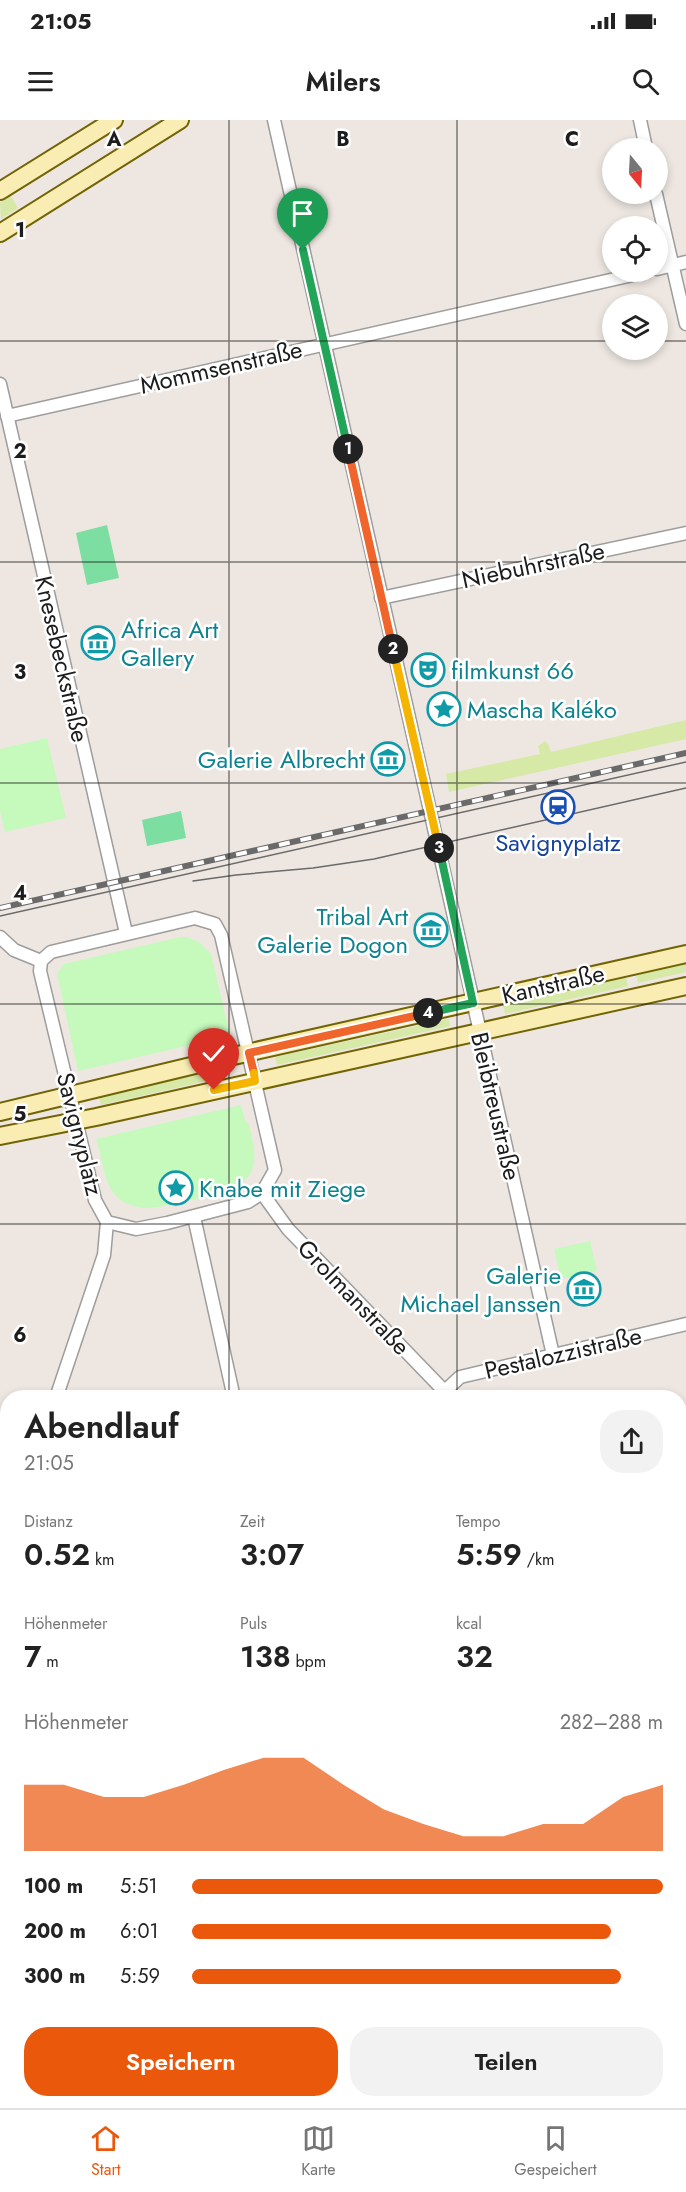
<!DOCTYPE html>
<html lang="de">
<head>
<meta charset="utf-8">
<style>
	:root { --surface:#fff; --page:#f2f2f2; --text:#222; --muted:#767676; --line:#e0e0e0; --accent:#ea580c }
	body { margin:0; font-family:Jost,sans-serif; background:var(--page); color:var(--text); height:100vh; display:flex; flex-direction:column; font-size:22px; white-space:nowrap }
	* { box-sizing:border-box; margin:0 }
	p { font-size:20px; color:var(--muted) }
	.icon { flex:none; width:33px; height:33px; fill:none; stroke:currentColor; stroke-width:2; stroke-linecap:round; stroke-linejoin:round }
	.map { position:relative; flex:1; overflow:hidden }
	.sheet { position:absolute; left:0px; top:1270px; width:687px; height:718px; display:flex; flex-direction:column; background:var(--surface); border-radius:24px 24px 0 0; box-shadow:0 3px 9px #0003 }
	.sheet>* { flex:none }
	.needle { width:39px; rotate:162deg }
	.controls { position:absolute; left:602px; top:18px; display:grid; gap:12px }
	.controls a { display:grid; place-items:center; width:66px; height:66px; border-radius:50%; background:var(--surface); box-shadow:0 3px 9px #0003; font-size:30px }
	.pin { position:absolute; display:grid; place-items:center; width:51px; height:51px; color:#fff; margin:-62px -26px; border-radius:50% 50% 50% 0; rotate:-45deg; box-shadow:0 0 6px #0007 }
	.pin .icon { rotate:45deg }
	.km { position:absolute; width:30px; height:30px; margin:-15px; border-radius:50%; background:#222; color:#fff; font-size:16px; line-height:30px; text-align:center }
	.round { display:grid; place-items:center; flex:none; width:63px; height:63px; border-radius:24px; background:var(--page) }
	.summary { display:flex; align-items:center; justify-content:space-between; height:102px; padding:0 24px }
	h1 { font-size:33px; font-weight:600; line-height:45px }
	.figures { display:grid; grid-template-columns:repeat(3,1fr); gap:9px; height:102px; padding:6px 24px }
	.figures div { display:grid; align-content:center }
	.figures b { font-size:30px; font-weight:600 }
	.figures small { font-size:16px; font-weight:400 }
	.figures p { font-size:16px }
	.chart { height:168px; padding:12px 24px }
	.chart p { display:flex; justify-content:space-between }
	.chart svg { width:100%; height:108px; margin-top:6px; fill:var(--accent); opacity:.7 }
	.primary-button { display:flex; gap:12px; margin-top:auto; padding:12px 24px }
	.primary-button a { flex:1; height:69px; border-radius:24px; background:var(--accent); color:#fff; font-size:24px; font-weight:600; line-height:69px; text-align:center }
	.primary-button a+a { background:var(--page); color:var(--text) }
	ul { padding:0 24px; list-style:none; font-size:20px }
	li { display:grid; grid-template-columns:96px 72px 1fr; align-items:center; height:45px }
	li i { height:15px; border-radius:8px; background:var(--accent) }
	.status { display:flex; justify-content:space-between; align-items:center; height:42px; padding:0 30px; background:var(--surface); direction:ltr }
	.status svg { height:16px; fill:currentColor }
	header { display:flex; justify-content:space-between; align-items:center; height:78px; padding:0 24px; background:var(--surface); font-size:27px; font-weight:600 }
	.menu { display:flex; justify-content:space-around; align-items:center; height:84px; border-top:2px solid var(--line); background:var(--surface); font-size:16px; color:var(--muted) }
	.menu a { display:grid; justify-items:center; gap:3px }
	.menu .selected { color:var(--accent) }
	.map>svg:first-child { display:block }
	.grass { fill:#d6e9a6 }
	.park { fill:#c6f9bc }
	.pitch { fill:#7ddea2 }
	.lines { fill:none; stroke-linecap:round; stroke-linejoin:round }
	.minor-casing { stroke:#9d9d9d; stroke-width:15 }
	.secondary-casing { stroke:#726404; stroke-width:20 }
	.minor { stroke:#fff; stroke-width:12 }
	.secondary { stroke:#faedb3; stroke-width:16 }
	.tram { stroke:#6a6a6a; stroke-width:1.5 }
	.rail-casing { stroke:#6a6a6a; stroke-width:6 }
	.rail { stroke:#fff; stroke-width:4; stroke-dasharray:11; stroke-linecap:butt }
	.split-1-casing { stroke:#fff; stroke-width:12 }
	.split-2-casing { stroke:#fff; stroke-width:12 }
	.split-3-casing { stroke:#fff; stroke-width:12 }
	.split-4-casing { stroke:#fff; stroke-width:12 }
	.split-5-casing { stroke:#fff; stroke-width:12 }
	.split-6-casing { stroke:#fff; stroke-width:12 }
	.split-1 { stroke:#22a559; stroke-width:8 }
	.split-2 { stroke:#f0652b; stroke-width:8 }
	.split-3 { stroke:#f5b400; stroke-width:8 }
	.split-4 { stroke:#22a559; stroke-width:8 }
	.split-5 { stroke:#f0652b; stroke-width:8 }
	.split-6 { stroke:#f5b400; stroke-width:8 }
	.grid { fill:none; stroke:#1c1c1c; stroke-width:1.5; stroke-opacity:0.55 }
	.labels { text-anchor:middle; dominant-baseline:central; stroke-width:5; stroke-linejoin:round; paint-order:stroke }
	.street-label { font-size:24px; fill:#1c1c1c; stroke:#fff }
	.culture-label { font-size:24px; fill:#0d838f; stroke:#fff; text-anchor:start }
	.transit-label { font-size:24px; fill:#164399; stroke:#fff }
	.grid-label { font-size:20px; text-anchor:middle; font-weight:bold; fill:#1c1c1c; stroke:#fff; stroke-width:5; stroke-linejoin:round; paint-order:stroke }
</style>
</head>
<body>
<div class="status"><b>21:05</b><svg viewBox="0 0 49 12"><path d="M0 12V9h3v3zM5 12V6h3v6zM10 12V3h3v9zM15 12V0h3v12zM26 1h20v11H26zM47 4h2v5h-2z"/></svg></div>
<header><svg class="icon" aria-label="menu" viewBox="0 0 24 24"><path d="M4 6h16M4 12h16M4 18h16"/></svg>Milers<svg class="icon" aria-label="search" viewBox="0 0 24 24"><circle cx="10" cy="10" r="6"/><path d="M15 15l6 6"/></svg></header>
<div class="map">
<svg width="686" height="1988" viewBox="0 0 686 1988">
	<rect width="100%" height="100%" fill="#eee7e1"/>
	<!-- grass -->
	<g class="grass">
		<path d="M11,76l7,12 -17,11 -1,-16z"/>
		<path d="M686,600v19l-237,53 -3,-18 94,-20 -2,-8 7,-5 3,3 3,8z"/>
		<path d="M686,843v9l-48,11 -2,-8z"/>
		<path d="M626,857l2,9 -123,28 -2,-9z"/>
		<path d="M449,899l1,7 -173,39 -2,-8z"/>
		<path d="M223,949l1,8 -123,28 -2,-8z"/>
	</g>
	<!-- park -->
	<g class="park">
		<path d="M47,618l19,80 -61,14 -5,-21v-62z"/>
		<path d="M180,817h7l12,5 12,12 19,82 -152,35 -21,-98 7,-9z"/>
		<path d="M241,985l5,18h3c3,18 11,38 -1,54 -10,14 -86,32 -104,31 -7,-1 -16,-3 -22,-7 -19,-13 -19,-42 -26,-62z"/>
		<path d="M590,1121l7,30 -36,8 -7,-30z"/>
	</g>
	<!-- pitch -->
	<g class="pitch">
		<path d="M107,405l12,53 -32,7 -11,-52z"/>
		<path d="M181,691l5,27 -39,8 -5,-26z"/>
	</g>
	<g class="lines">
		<!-- minor casing -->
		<g class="minor-casing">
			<g id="minor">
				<path d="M274,0l279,1235"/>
				<path d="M640,0l6,28"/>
				<path d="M656,74l30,130"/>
				<path d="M657,149l29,-7"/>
				<path d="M0,264l126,549"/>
				<path d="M7,296l639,-144"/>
				<path d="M381,478l305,-65"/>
				<path d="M195,798l20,6 6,11 54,235 -13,23 -14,9 -81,21 -31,6 -29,-7 -12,-22 -55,-229 1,-10 10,-9z"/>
				<path d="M0,817l14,13 27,11"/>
				<path d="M262,1073l26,36 163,169"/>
				<path d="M194,1097l40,181"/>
				<path d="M445,1271l15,-14 226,-53"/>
				<path d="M56,1278l48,-143 3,-33"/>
				<path d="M0,1446l8,-23"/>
				<path d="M680,1515l6,7"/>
				<path d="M680,1543l6,-1"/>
				<path d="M0,1706l8,-4"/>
				<path d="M0,1715l6,21 -6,18"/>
				<path d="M393,1982l1,6"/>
			</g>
		</g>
		<!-- secondary casing -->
		<g class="secondary-casing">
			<g id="secondary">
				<path d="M0,71l114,-71"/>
				<path d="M0,113l180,-113"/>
				<path d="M0,992l220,-53 466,-105"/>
				<path d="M0,1016l96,-19 590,-131"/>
				<path d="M0,1873l8,5"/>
				<path d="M0,1899l8,4"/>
				<path d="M137,1982l11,6"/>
				<path d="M180,1982l11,6"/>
			</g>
		</g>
		<!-- minor -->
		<use href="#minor" class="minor"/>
		<!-- secondary -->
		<use href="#secondary" class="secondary"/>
		<!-- tram -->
		<g class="tram">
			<path d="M193,761l43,-6 77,-7 61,-9 312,-71"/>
			<path d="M0,796l686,-154"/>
		</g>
		<!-- rail casing -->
		<g class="rail-casing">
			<path id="rail" d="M0,788l686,-155"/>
		</g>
		<!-- rail -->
		<use href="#rail" class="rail"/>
	</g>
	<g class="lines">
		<!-- split-1 casing -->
		<g class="split-1-casing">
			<path id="split-1" d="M303,130l45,199"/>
		</g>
		<!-- split-2 casing -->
		<g class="split-2-casing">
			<path id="split-2" d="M348,329l45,200"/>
		</g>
		<!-- split-3 casing -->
		<g class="split-3-casing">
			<path id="split-3" d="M393,529l46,199"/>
		</g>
		<!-- split-4 casing -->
		<g class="split-4-casing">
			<path id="split-4" d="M428,893l45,-10 -34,-155"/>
		</g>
		<!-- split-5 casing -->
		<g class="split-5-casing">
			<path id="split-5" d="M254,953l-5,-20 179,-40"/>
		</g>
		<!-- split-6 casing -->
		<g class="split-6-casing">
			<path id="split-6" d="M214,970l41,-9 -1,-8"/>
		</g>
		<!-- split-1 -->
		<use href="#split-1" class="split-1"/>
		<!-- split-2 -->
		<use href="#split-2" class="split-2"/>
		<!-- split-3 -->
		<use href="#split-3" class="split-3"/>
		<!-- split-4 -->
		<use href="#split-4" class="split-4"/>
		<!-- split-5 -->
		<use href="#split-5" class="split-5"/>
		<!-- split-6 -->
		<use href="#split-6" class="split-6"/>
	</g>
	<!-- grid -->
	<path class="grid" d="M229,0v1278M457,0v1278M0,221h612M657,221h29M0,442h686M0,663h686M0,884h686M0,1104h686M0,1325h8M680,1325h6M0,1546h8M680,1546h6M0,1767h8M680,1767h6M229,1982v6M457,1982v6"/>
	<!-- icons -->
	<defs>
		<g id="museum-ring" transform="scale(1.725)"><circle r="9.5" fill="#fff" stroke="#0f9aa8" stroke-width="1.5"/><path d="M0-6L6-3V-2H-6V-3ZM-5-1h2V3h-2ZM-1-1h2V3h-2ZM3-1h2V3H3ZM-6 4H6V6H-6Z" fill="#0f9aa8"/></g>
		<g id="theatre-ring" transform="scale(1.725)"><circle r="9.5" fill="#fff" stroke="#0f9aa8" stroke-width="1.5"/><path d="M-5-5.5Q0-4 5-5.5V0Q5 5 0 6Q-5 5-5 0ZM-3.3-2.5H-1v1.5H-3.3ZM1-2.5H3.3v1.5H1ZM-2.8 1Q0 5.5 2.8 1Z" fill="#0f9aa8"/></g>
		<g id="sight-ring" transform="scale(1.725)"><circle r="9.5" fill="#fff" stroke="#0f9aa8" stroke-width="1.5"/><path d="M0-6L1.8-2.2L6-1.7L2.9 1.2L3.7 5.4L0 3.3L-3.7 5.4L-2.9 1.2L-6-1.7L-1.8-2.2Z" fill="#0f9aa8"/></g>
		<g id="station-ring" transform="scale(1.725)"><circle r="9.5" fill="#fff" stroke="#1a4fb4" stroke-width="1.5"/><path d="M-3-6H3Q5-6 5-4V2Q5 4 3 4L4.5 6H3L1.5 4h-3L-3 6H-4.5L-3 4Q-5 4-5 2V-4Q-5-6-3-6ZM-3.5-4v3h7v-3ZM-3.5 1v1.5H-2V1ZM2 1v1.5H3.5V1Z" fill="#1a4fb4"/></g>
	</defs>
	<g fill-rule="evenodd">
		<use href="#museum-ring" x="98" y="523"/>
		<use href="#theatre-ring" x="428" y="550"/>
		<use href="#sight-ring" x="444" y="589"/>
		<use href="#museum-ring" x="388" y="639"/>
		<use href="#station-ring" x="558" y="687"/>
		<use href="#museum-ring" x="431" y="810"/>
		<use href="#sight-ring" x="176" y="1068"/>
		<use href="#museum-ring" x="584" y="1169"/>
	</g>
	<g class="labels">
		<!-- street labels -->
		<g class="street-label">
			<text transform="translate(221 247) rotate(-13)">Mommsenstraße</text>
			<text transform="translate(533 445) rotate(-12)">Niebuhrstraße</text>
			<text transform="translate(62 539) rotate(77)">Knesebeckstraße</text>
			<text transform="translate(553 864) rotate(-13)">Kantstraße</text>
			<text transform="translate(496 986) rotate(77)">Bleibtreustraße</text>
			<text transform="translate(80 1014) rotate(76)">Savignyplatz</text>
			<text transform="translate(354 1177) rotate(46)">Grolmanstraße</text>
			<text transform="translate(563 1233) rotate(-13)">Pestalozzistraße</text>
		</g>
		<!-- culture labels -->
		<g class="culture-label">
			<text x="121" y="509">Africa Art<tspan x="121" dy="28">Gallery</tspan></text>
			<text x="451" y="550">filmkunst 66</text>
			<text x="467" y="589">Mascha Kaléko</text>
			<text x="365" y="639" text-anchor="end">Galerie Albrecht</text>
			<text x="408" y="796" text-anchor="end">Tribal Art<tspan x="408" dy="28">Galerie Dogon</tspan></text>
			<text x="199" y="1068">Knabe mit Ziege</text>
			<text x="561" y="1155" text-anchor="end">Galerie<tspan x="561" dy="28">Michael Janssen</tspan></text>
		</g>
		<!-- transit labels -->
		<g class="transit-label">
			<text x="558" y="722">Savignyplatz</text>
		</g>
	</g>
	<g class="grid-label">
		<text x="114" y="26">A</text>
		<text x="343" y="26">B</text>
		<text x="572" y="26">C</text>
		<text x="20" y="117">1</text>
		<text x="20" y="338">2</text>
		<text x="20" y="559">3</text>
		<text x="20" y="780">4</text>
		<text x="20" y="1001">5</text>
		<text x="20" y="1222">6</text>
	</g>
</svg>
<div class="controls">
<a><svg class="needle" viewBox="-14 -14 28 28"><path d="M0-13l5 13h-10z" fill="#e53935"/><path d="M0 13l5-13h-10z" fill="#767676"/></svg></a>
<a><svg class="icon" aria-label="locate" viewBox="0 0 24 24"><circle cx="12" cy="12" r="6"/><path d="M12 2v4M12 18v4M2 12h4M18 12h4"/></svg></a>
<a><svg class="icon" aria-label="layers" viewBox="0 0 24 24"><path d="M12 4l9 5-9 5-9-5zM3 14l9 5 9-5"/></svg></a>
</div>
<div class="pin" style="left:303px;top:130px;background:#1e9e55"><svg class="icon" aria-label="arrive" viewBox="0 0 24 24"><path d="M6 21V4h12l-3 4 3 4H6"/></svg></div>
<div class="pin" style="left:214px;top:970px;background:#d93025"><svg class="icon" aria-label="check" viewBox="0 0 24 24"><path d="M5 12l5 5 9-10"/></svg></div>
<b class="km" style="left:348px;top:329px">1</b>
<b class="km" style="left:393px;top:529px">2</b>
<b class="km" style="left:439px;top:728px">3</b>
<b class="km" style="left:428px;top:893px">4</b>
<section class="sheet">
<div class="summary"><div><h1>Abendlauf</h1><p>21:05</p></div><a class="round"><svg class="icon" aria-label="share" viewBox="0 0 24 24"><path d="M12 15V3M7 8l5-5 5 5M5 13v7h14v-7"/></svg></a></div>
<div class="figures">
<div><p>Distanz</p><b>0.52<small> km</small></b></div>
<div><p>Zeit</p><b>3:07</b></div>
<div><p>Tempo</p><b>5:59<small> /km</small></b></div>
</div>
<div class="figures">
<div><p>Höhenmeter</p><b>7<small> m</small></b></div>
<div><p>Puls</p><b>138<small> bpm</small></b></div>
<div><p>kcal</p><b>32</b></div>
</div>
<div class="chart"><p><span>Höhenmeter</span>282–288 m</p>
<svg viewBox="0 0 160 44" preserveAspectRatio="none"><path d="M0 44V17L10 17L20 22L30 22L40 17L50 11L60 6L70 6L80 17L90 27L100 33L110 38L120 38L130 33L140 33L150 22L160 17V44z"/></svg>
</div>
<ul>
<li><b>100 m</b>5:51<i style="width:100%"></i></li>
<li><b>200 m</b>6:01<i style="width:89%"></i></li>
<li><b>300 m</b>5:59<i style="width:91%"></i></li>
</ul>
<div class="primary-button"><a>Speichern</a><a>Teilen</a></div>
</section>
</div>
<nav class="menu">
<a class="selected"><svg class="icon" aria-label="home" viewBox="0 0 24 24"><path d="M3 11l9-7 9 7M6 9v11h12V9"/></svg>Start</a>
<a><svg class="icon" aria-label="map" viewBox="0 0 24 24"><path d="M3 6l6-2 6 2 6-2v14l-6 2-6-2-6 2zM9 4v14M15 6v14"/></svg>Karte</a>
<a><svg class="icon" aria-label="saved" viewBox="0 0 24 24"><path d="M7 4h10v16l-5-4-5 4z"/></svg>Gespeichert</a>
</nav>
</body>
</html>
